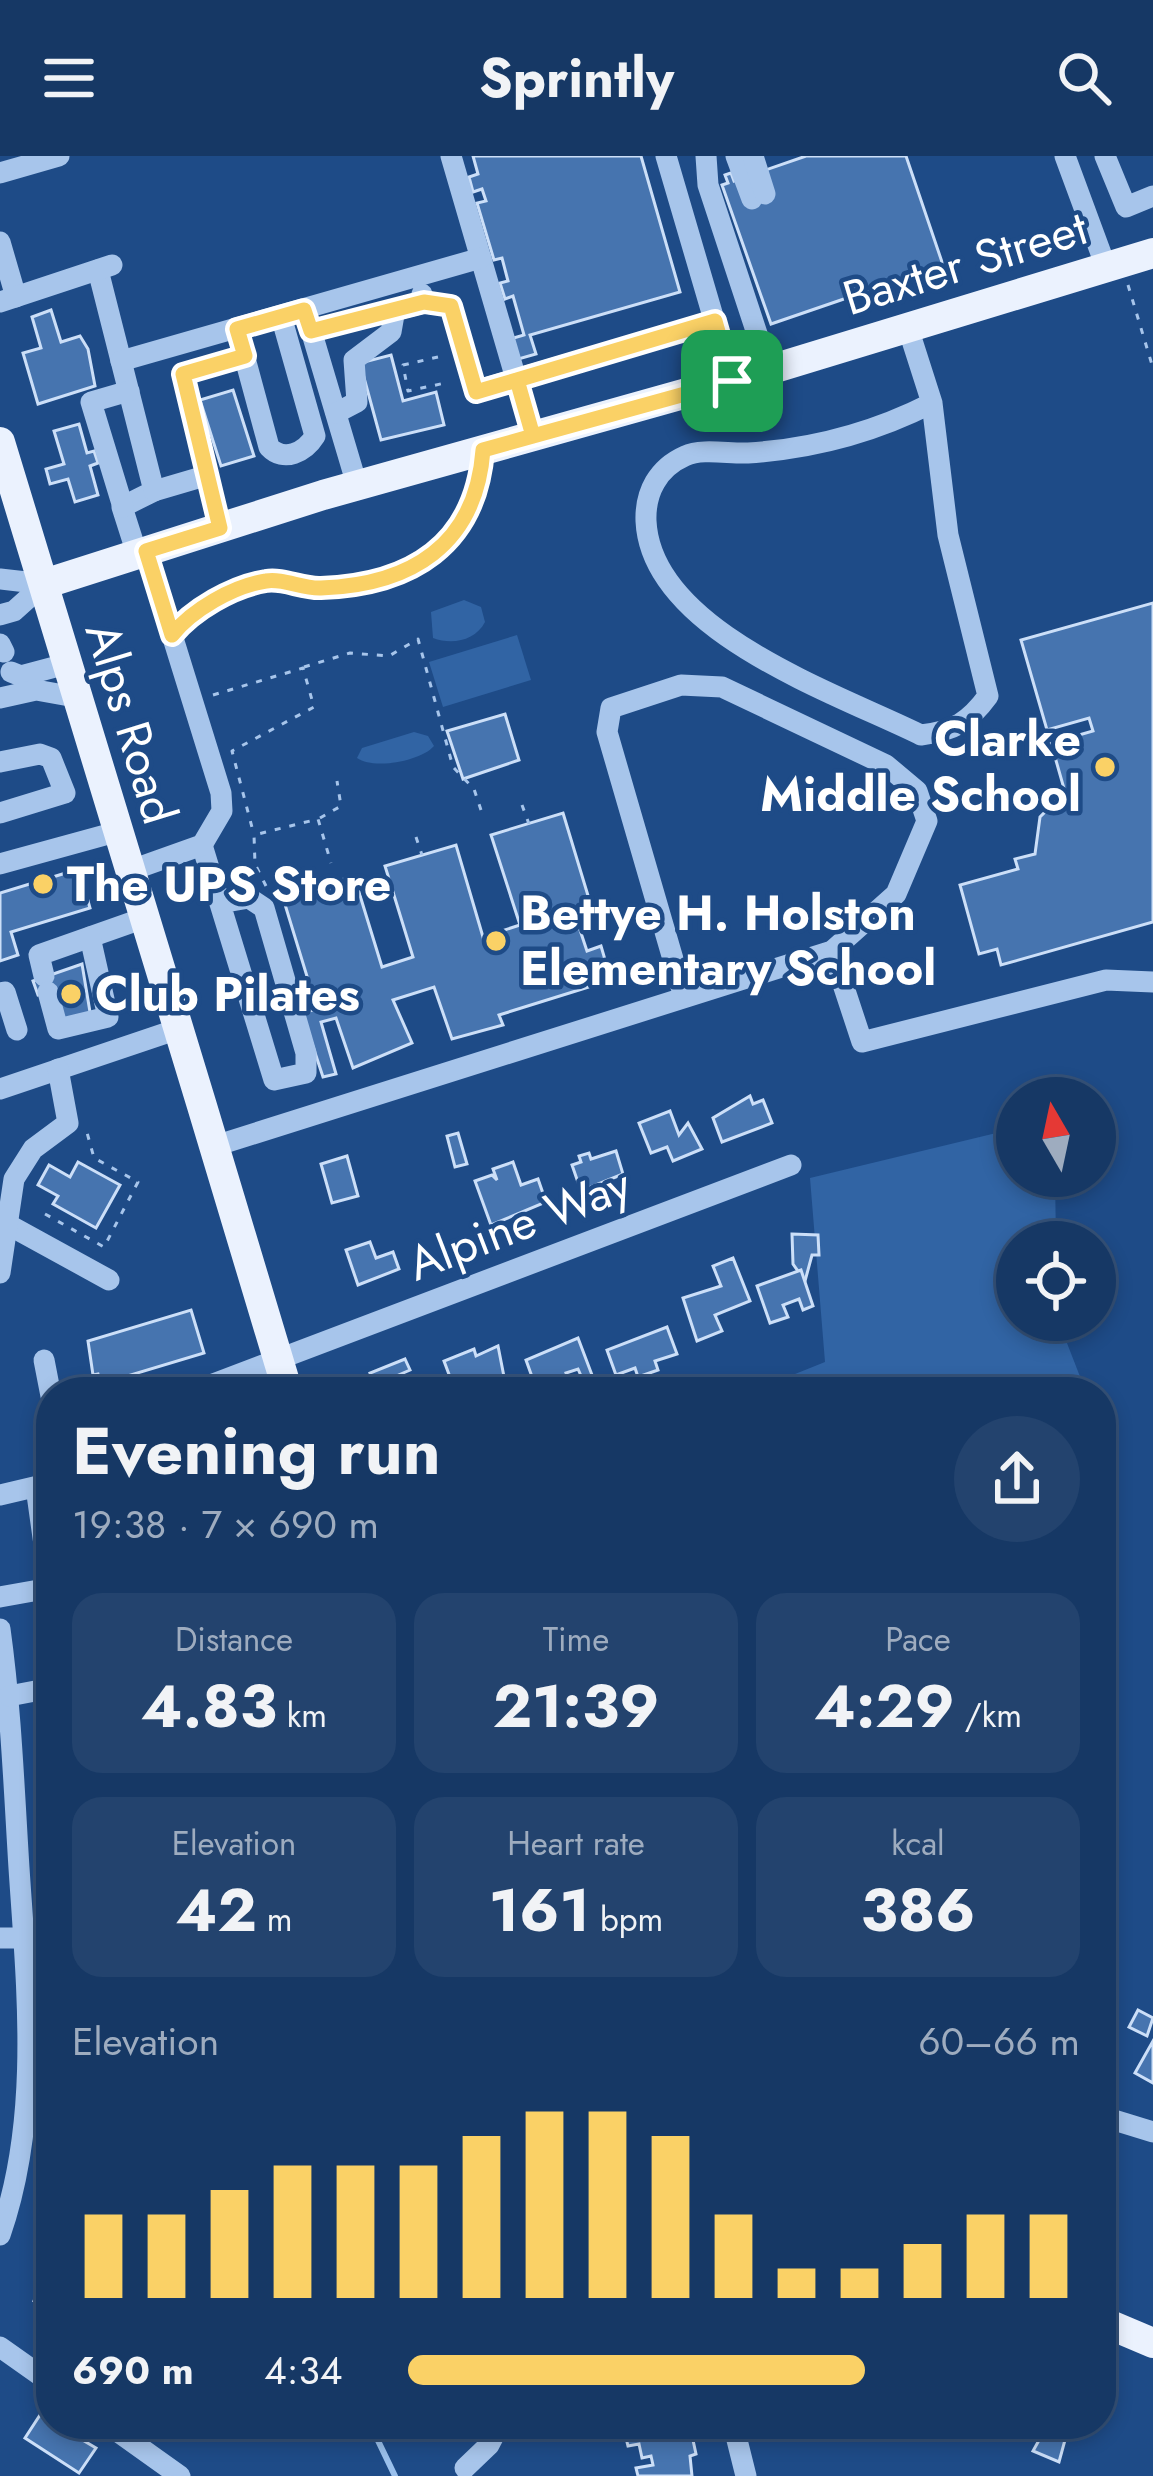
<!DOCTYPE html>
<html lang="en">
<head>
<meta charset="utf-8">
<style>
	:root { --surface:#163865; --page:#23436e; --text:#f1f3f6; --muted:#9eacbf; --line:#355279; --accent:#fad166 }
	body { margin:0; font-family:Jost,sans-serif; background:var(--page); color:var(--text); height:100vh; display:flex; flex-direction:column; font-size:45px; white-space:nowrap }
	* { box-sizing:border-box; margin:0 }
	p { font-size:39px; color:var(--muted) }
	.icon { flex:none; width:66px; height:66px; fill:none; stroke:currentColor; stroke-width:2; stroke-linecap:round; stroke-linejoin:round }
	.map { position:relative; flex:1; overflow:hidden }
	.sheet { position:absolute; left:36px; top:1221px; width:1080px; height:1062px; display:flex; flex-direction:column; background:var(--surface); border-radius:48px; box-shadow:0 6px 18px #0003,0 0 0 3px var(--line) }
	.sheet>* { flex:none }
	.needle { width:78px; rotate:351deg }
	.fabs { position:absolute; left:996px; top:921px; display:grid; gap:24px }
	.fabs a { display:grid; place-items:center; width:120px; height:120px; border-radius:50%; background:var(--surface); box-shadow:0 6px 18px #0003,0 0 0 3px var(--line); font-size:60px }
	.pin { position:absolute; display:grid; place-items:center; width:102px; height:102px; color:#fff; margin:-51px; border-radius:24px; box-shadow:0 6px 18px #0006 }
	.round { display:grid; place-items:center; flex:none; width:126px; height:126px; border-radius:63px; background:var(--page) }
	.head { display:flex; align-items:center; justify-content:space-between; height:204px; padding:0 36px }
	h1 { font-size:66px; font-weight:700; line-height:90px }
	.figures { display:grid; grid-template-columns:repeat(3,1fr); gap:18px; height:204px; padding:12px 36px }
	.figures div { display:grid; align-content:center; border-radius:30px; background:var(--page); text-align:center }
	.figures b { font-size:60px; font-weight:700 }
	.figures small { font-size:33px; font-weight:400 }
	.figures p { font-size:33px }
	.chart { height:336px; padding:24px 36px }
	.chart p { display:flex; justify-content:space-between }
	.chart svg { width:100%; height:216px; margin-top:12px; stroke:var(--accent); stroke-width:6 }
	ul { padding:0 36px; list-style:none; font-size:39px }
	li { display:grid; grid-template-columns:192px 144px 1fr; align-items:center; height:90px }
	li i { height:30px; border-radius:15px; background:var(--accent) }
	header { display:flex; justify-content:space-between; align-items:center; height:156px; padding:0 36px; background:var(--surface); font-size:54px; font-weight:700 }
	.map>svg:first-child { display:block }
	.green { fill:#3164a4 }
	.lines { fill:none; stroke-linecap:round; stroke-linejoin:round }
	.stream { stroke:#9ac0ec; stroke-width:6 }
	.building { fill:#4674af; stroke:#ccdff8; stroke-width:3 }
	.path { stroke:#a7c5eb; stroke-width:3; stroke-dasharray:6 9; stroke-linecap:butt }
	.minor { stroke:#a7c5eb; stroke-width:21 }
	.major { stroke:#ebf2fe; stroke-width:30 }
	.route-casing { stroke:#fff; stroke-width:24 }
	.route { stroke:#fad166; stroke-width:15 }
	.poi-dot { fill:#fad166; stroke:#1e4b87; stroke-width:4.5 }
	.labels { text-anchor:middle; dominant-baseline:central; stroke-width:9; stroke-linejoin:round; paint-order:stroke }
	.street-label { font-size:48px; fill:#fff; stroke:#1e4b87 }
	.poi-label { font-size:48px; font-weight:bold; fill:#fff; stroke:#1e4b87; text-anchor:start }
</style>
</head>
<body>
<header><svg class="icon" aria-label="menu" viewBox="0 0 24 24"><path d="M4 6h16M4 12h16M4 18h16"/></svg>Sprintly<svg class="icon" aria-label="search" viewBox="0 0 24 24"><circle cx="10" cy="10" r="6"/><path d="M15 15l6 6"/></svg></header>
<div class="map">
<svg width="1153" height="2320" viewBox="0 0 1153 2320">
	<rect width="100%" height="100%" fill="#1e4b87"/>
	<!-- green -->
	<g class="green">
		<path d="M464,444l17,7 4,15c-10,19 -33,23 -52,16l-2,-26z"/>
		<path d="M517,479l14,45 -88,27 -14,-45z"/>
		<path d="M414,576l14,4 6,10c-13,15 -60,24 -77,12l5,-10z"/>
		<path d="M1017,972v48h38l1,66h-39v78h41l28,72h-336l75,-30 -15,-184z"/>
	</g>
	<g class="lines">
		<!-- stream -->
		<path class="stream" d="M370,2268l25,52"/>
	</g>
	<!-- building -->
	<g class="building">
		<path d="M473,0h168l39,136 -150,43 6,19 -21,6 -5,-21 14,-4 -11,-39 -8,3 -5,-16 8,-2 -6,-23 -8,2 -17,-57 9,-2 -4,-12 -9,3 -4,-15 9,-3z"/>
		<path d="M806,0h100l37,109 -172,59 -49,-139 6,-2 -3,-8 6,-2 3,8z"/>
		<path d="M51,154l10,32 19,-6 8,13 7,37 -57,18 -15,-51 18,-5 -9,-31z"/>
		<path d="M391,199l12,46 33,-9 8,33 -63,15 -21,-77z"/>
		<path d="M233,234l21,66 -33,10 -21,-66z"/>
		<path d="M79,268l8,29 7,-2 4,12 -8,3 8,29 -23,7 -7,-23 -18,5 -4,-15 18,-5 -10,-33z"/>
		<path d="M1153,447v319l-152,43 -4,-16 -18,5 -19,-69 58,-16 -3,-10 20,-5 5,-37 25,-25 -14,-49 42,-12 -4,-13 -42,12 -26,-90z"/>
		<path d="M505,558l14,46 -56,19 -16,-48z"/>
		<path d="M563,657l33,109 -16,8 7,21 14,-5 5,17 -19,7 5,16 -93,29 4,10 -51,14 -18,-52 -41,13 19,43 -59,25 -17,-50 -15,4 15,52 -13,3 -21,-64 15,-4 -34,-111 71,-22 28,91 31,-10 -28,-91 71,-21 27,92 37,-12 -29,-90z"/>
		<path d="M79,713l11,39 -79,24 7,23 -18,6v-68z"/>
		<path d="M82,808l9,54 -26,8 -11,-35 -16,4 -5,-14z"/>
		<path d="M750,940l3,8 10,-4 9,23 -50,19 -9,-24z"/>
		<path d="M670,955l9,24 9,-12 14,26 -29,12 -6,-14 -16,6 -12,-30z"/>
		<path d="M458,977l9,31 -12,3 -8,-31z"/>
		<path d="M616,995l7,23 -42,17 -9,-26 9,-3 -2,-6 10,-3 2,6z"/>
		<path d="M347,1000l11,40 -26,7 -11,-39z"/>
		<path d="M78,1006l42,23 -24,43 -43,-24 5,-8 -20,-11 11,-20 21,12z"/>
		<path d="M513,1006l8,23 17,-6 8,23 -55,23 -16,-44 17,-6 5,5 -4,-11z"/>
		<path d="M792,1078l26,1 1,20h-7l-7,26 -12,-17z"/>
		<path d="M370,1086l6,16 17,-6 6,17 -41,16 -12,-35z"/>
		<path d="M733,1102l17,43 -35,14 7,16 -25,10 -14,-43 38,-12 -8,-20z"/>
		<path d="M801,1114l12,36 -10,4 -4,-11 -16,6 5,12 -18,6 -13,-37z"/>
		<path d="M191,1154l13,43 -103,31 -3,-10 -5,1 -5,-34z"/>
		<path d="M667,1171l10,27 -22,7 3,9 -20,7 -3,-9 -19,7 -9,-25z"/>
		<path d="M578,1182l14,37 -10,3 -4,-9 -12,4 6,16 -8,3h-8l-5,-13 -16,6 -9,-25z"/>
		<path d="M498,1190l9,46h-11l-3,-6 -28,6 -4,-10 -8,3 -9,-24 30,-12 2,7z"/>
		<path d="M405,1203l5,11 -16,7 6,15h-22l-8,-19z"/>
		<path d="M1138,1854l15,8 -6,18 -18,-9z"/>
		<path d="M1153,1885v42l-18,-10z"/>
		<path d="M51,2100v52l-17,-7z"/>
		<path d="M40,2259l56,33 -17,25 -54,-35z"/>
		<path d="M1048,2268l20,5 -9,33 -26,-11z"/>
		<path d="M683,2269l2,8 6,-2 5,23 -6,2 2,20h-54l-2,-8 17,-3 -2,-9 -9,2 -3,-14 -11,2 -5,-20z"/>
	</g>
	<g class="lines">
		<!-- path -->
		<g class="path">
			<path d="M1128,129l25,83"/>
			<path d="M438,201l-35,8 5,26 37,-8"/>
			<path d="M304,511l46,-14 39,3 29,-17 35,128 21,22 9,27"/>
			<path d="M213,539l90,-27 11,39 -82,44 22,84"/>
			<path d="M522,649l7,19"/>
			<path d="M320,662l21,-12 -4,-25"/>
			<path d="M416,681l6,18"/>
			<path d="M311,714l6,18"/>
			<path d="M266,730l-11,-22 -1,-29 64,-16 13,44"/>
			<path d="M45,1058l59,33 34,-65 -44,-24 -8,-29"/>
		</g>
		<!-- minor -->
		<g class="minor">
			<path d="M451,0l82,281"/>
			<path d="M666,0l66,225"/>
			<path d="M706,0l2,29 61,185"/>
			<path d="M736,0l16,43"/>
			<path d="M753,0l12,38"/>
			<path d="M1065,0l41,111"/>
			<path d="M1105,0l21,51 27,-11"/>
			<path d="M0,17l59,-17"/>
			<path d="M0,86l16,55"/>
			<path d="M98,114l56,221 -32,16 15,47"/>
			<path d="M0,146l112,-37"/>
			<path d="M424,147l27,3 24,85 240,-70"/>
			<path d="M305,154l52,175"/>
			<path d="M908,172l24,75 16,132 40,161c-19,26 -34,35 -67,39 -85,-42 -270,-104 -275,-214 -1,-29 12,-53 39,-65 17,-8 44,-2 63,-3 63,-4 127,-21 184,-50"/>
			<path d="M237,173l32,118c15,16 36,5 46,-11l-34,-120"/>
			<path d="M311,175l113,-28 -2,-9"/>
			<path d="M121,205l360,-103"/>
			<path d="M336,257l21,-11 -3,-42 37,-28 4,-23"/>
			<path d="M154,335l51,-15"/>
			<path d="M123,351l-32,-105 38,-11"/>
			<path d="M220,372l-37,-154 62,-18"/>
			<path d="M0,423l44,5"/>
			<path d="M0,459l14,-4 30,-27"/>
			<path d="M172,479c20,-25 61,-49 94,-54 17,-3 37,8 55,7 90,-3 155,-43 162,-138"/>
			<path d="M0,488l4,8"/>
			<path d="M11,516l10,4 45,-12"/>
			<path d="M0,542l36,-8 39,7"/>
			<path d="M0,606l40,-8 11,4 14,35 -65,20"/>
			<path d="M202,689l72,235 32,-7v-20l-42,-145 -15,-10 -29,5"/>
			<path d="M0,708l116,-32"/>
			<path d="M129,715l73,-26 20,-34 -1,-18 -75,-242"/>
			<path d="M832,795l30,91 244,-62 47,2"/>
			<path d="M44,820l-5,-21 105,-37"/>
			<path d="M48,836l10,37 50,-12 -18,-80"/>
			<path d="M0,837l5,-1 12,38"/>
			<path d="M0,933l178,-60"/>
			<path d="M218,989l614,-194 64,-57 31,-73 -10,-30 -31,-26 -164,-78 -41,-2 -70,23 -4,24 77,265"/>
			<path d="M7,1068l102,56"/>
			<path d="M0,1117l14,-94 19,-30 35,-26 -10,-54"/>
			<path d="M44,1204l7,36"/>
			<path d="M192,1236l599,-227"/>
			<path d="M0,1339l51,-12"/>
			<path d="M0,1441l50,-9 -14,-101"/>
			<path d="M0,1473c11,79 14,159 19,239 8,121 22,250 -19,367"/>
			<path d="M9,1540l42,-8"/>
			<path d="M0,1782h51"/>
			<path d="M1101,1960l52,16"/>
			<path d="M0,2191l51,36"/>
			<path d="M107,2268l73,52"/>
			<path d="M733,2268l13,52"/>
			<path d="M465,2312l24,-23 11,-21"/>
		</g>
		<!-- major -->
		<g class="major">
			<path d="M0,286c97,316 193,633 288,950"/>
			<path d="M44,428l279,-89 446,-125 384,-117"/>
			<path d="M1101,2165l52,22"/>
		</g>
	</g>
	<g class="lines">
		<!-- route casing -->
		<g class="route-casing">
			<path id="route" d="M732,225l-199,55 -16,-56 -41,12 -25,-86 -27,-4 -113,29 -7,-21 -67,19 8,27 -62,18 37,154 -74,23 26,84c20,-25 61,-49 94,-54 17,-3 37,8 55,7 90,-3 155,-43 162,-138l50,-14 -16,-56 198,-59 17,60"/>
		</g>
		<!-- route -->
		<use href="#route" class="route"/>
	</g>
	<!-- markers -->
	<g class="poi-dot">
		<circle cx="1105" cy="611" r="12"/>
		<circle cx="43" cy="728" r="12"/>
		<circle cx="496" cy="785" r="12"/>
		<circle cx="71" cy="838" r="12"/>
	</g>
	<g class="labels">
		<!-- street labels -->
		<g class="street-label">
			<text transform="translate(965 107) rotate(-17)">Baxter Street</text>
			<text transform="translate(131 567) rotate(73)">Alps Road</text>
			<text transform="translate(519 1068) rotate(-21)">Alpine Way</text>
		</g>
		<!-- poi labels -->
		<g class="poi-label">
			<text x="1081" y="583" text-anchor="end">Clarke<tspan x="1081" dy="55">Middle School</tspan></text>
			<text x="67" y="728">The UPS Store</text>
			<text x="520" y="757">Bettye H. Holston<tspan x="520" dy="55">Elementary School</tspan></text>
			<text x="95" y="838">Club Pilates</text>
		</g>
	</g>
</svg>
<div class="fabs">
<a><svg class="needle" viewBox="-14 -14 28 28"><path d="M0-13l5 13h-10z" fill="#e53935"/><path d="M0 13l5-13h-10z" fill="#9eacbf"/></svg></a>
<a><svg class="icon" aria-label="locate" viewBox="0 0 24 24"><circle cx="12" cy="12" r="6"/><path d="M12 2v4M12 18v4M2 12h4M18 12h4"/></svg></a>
</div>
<div class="pin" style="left:732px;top:225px;background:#1e9e55"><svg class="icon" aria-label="arrive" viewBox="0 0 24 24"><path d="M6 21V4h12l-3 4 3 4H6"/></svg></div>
<section class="sheet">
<div class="head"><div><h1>Evening run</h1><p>19:38 · 7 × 690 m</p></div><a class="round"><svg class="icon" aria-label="share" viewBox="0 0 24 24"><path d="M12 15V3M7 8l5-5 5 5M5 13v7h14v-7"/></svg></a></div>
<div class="figures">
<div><p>Distance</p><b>4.83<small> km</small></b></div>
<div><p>Time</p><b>21:39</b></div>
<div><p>Pace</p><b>4:29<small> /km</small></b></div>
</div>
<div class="figures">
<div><p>Elevation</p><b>42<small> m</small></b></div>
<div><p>Heart rate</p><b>161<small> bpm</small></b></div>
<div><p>kcal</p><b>386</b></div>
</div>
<div class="chart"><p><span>Elevation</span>60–66 m</p>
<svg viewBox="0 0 160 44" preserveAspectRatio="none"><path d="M5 44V27M15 44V27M25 44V22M35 44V17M45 44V17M55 44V17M65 44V11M75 44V6M85 44V6M95 44V11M105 44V27M115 44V38M125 44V38M135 44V33M145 44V27M155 44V27"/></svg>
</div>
<ul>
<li><b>690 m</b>4:34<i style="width:68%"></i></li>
</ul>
</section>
</div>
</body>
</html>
